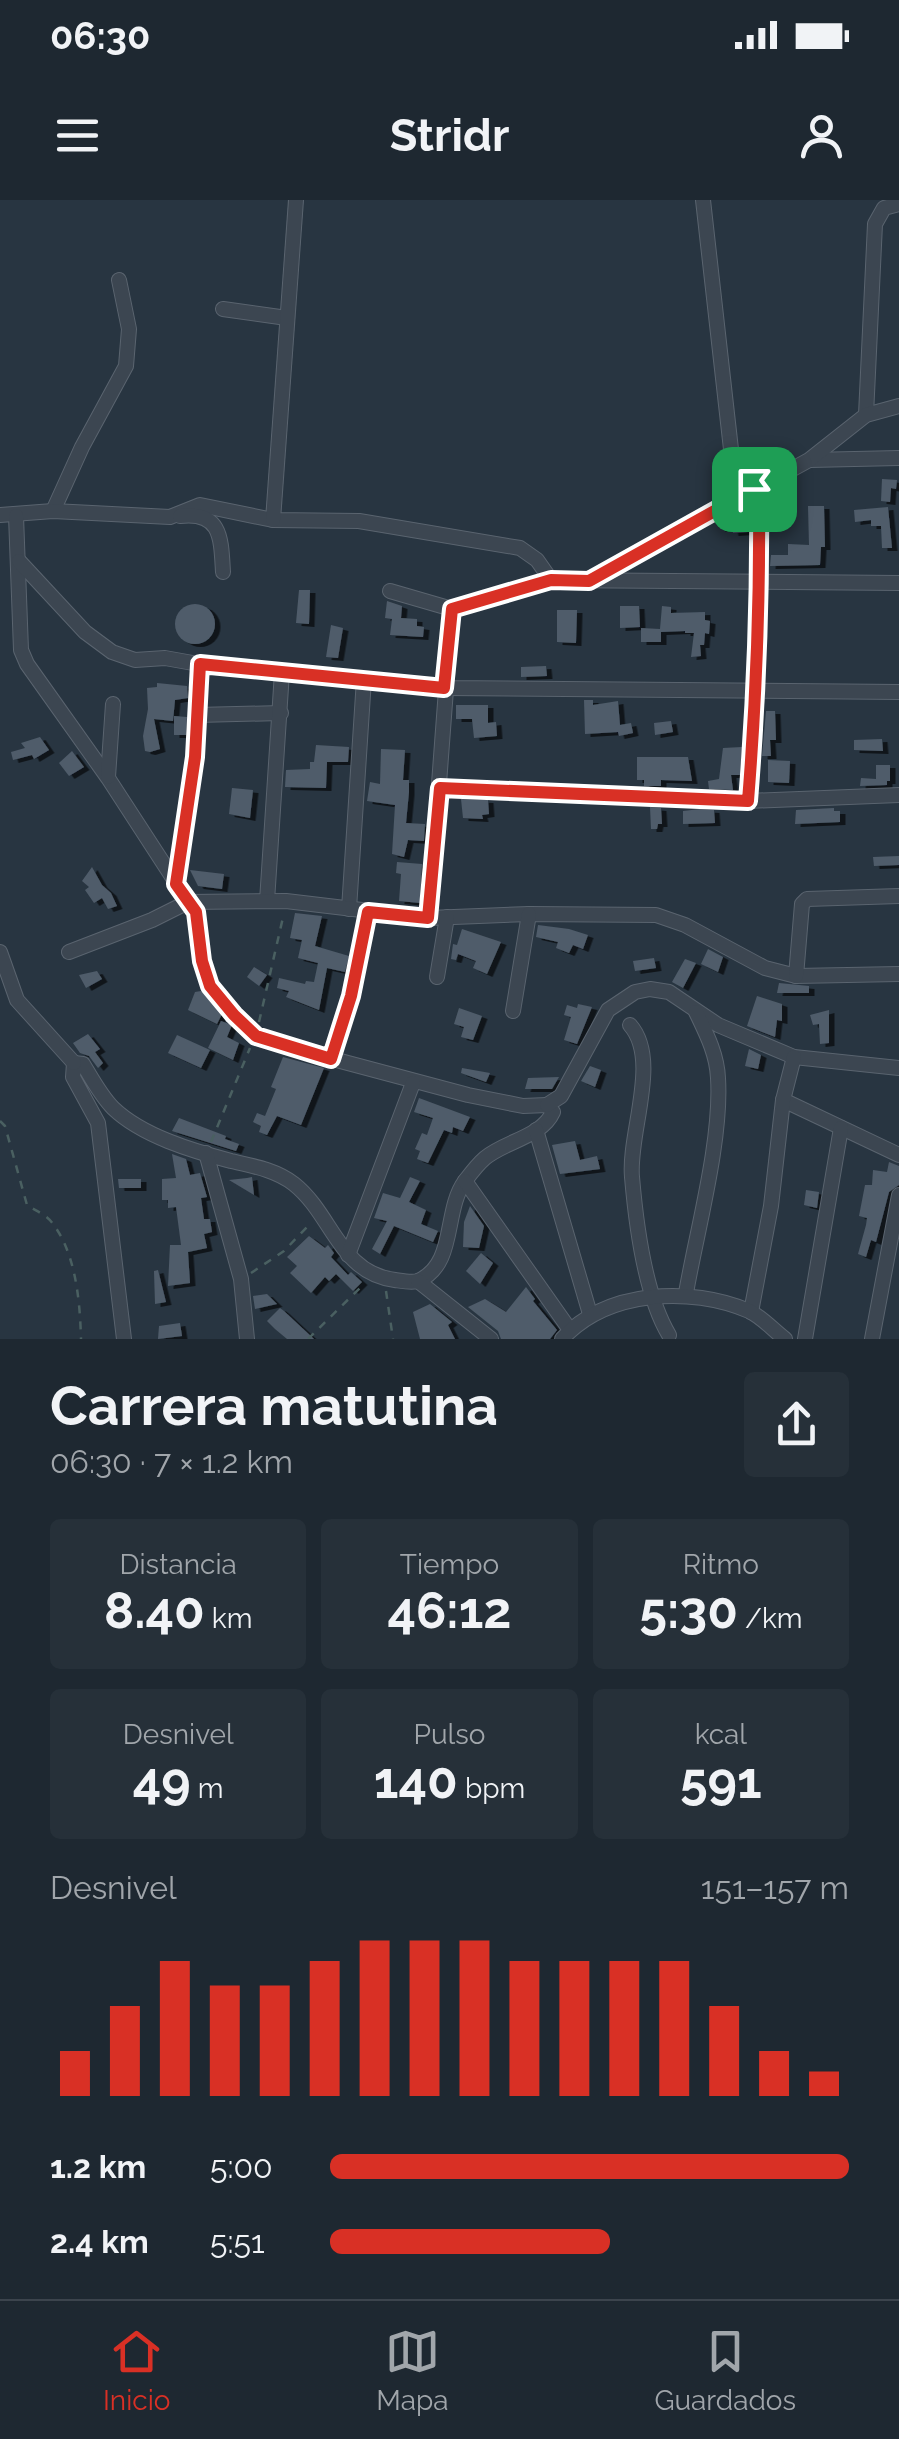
<!DOCTYPE html>
<html lang="es">
<head>
<meta charset="utf-8">
<style>
	:root { --surface:#1e2831; --page:#263039; --text:#f1f3f6; --muted:#a1a6ab; --line:#3c444d; --accent:#d93025 }
	body { margin:0; font-family:Raleway,sans-serif; background:var(--page); color:var(--text); height:100vh; display:flex; flex-direction:column; font-size:38px; white-space:nowrap }
	* { box-sizing:border-box; margin:0 }
	p { font-size:32px; color:var(--muted) }
	.icon { flex:none; width:55px; height:55px; fill:none; stroke:currentColor; stroke-width:2; stroke-linecap:round; stroke-linejoin:round }
	.map { position:relative; height:1139px; overflow:hidden }
	.drawer { display:flex; flex-direction:column; background:var(--surface); flex:1 }
	.drawer>* { flex:none }
	.pin { position:absolute; display:grid; place-items:center; width:85px; height:85px; color:#fff; margin:-42px; border-radius:20px; box-shadow:0 5px 15px #0006 }
	.round { display:grid; place-items:center; flex:none; width:105px; height:105px; border-radius:10px; background:var(--page) }
	.summary { display:flex; align-items:center; justify-content:space-between; height:170px; padding:0 50px }
	h1 { font-size:55px; font-weight:700; line-height:75px }
	.figures { display:grid; grid-template-columns:repeat(3,1fr); gap:15px; height:170px; padding:10px 50px }
	.figures div { display:grid; align-content:center; border-radius:10px; background:var(--page); text-align:center }
	.figures b { font-size:50px; font-weight:700 }
	.figures small { font-size:28px; font-weight:400 }
	.figures p { font-size:28px }
	.chart { height:280px; padding:20px 50px }
	.chart p { display:flex; justify-content:space-between }
	.chart svg { width:100%; height:180px; margin-top:10px; stroke:var(--accent); stroke-width:6 }
	ul { padding:0 50px; list-style:none; font-size:32px }
	li { display:grid; grid-template-columns:160px 120px 1fr; align-items:center; height:75px }
	li i { height:25px; border-radius:12px; background:var(--accent) }
	.status { display:flex; justify-content:space-between; align-items:center; height:70px; padding:0 50px; background:var(--surface); direction:ltr }
	.status svg { height:28px; fill:currentColor }
	header { display:flex; justify-content:space-between; align-items:center; height:130px; padding:0 50px; background:var(--surface); font-size:45px; font-weight:700 }
	.tabs { display:flex; justify-content:space-around; align-items:center; height:140px; border-top:2px solid var(--line); background:var(--surface); font-size:28px; color:var(--muted) }
	.tabs a { display:grid; justify-items:center; gap:5px }
	.tabs .active { color:var(--accent) }
	.map>svg:first-child { display:block }
	.building { fill:#4f5c6a; filter:url(#shadow) }
	.lines { fill:none; stroke-linecap:round; stroke-linejoin:round }
	.minor-casing { stroke:#5a646f; stroke-width:16 }
	.path { stroke:#4a6061; stroke-width:2.5; stroke-dasharray:8 8; stroke-linecap:butt }
	.minor { stroke:#3c4651; stroke-width:14 }
	.route-casing { stroke:#fff; stroke-width:20 }
	.route { stroke:#d93025; stroke-width:12 }
</style>
</head>
<body>
<div class="status"><b>06:30</b><svg viewBox="0 0 49 12"><path d="M0 12V9h3v3zM5 12V6h3v6zM10 12V3h3v9zM15 12V0h3v12zM26 1h20v11H26zM47 4h2v5h-2z"/></svg></div>
<header><svg class="icon" aria-label="menu" viewBox="0 0 24 24"><path d="M4 6h16M4 12h16M4 18h16"/></svg>Stridr<svg class="icon" aria-label="person" viewBox="0 0 24 24"><circle cx="12" cy="8" r="4"/><path d="M4 21q1-7 8-7t8 7"/></svg></header>
<div class="map">
<svg width="899" height="1139" viewBox="0 0 899 1139">
	<defs>
		<filter id="shadow"><feDropShadow dx="5.5" dy="3" stdDeviation="0" flood-color="#0009"/></filter>
	</defs>
	<rect width="100%" height="100%" fill="#283541"/>
	<!-- building -->
	<g class="building">
		<path d="M882,279l15,1 -1,9 -5,-1 -1,14 -9,-1z"/>
		<path d="M748,306v26l-15,1 -1,-5 -12,1 -1,-7z"/>
		<path d="M808,306h16l1,41h-4l-1,18 -50,1 1,-11h17v-11l21,1z"/>
		<path d="M888,307l4,41h-10l-1,-22h-10v-6l-16,2 -1,-12z"/>
		<path d="M299,390h11l-1,34 -13,-1z"/>
		<path d="M387,401l15,5 -1,12 16,1v7l7,1 -1,10 -33,-2 2,-16 -7,-1z"/>
		<circle cx="195" cy="424" r="20"/>
		<path d="M620,406h19l1,21 -20,1z"/>
		<path d="M662,406l9,1v6l34,-1v8l5,1 -1,13 -4,-1 -1,12h-4l1,11 -10,1 3,-24h-9v-2l-24,1v10h-20v-14l19,1z"/>
		<path d="M557,410h20l-1,33 -19,-1z"/>
		<path d="M331,425l12,3 -5,30 -12,-1z"/>
		<path d="M546,466l1,10 -26,1v-10z"/>
		<path d="M157,483l30,3 1,12 -13,2 -2,21 -19,-2 6,30 -10,3 -5,-1 -2,-15 5,-27 -1,-21 10,-1z"/>
		<path d="M584,500h9v5l25,-4 2,24 11,-2 2,10 -14,3 -1,-4 -33,2z"/>
		<path d="M456,505h32v18l8,-1 1,14 -23,2 -2,-19h-16z"/>
		<path d="M766,511h9l1,29h-6l1,16h-9z"/>
		<path d="M174,516l13,1 -1,18h-12z"/>
		<path d="M671,521l2,11 -18,3 -1,-12z"/>
		<path d="M40,537l9,13 -15,9 -2,-4 -19,5 -2,-8 14,-4 -4,-5z"/>
		<path d="M882,539l1,12 -29,-1v-10z"/>
		<path d="M316,545l33,2 -1,15h-21l-1,26 -41,-1 1,-17 24,-1v-7h4z"/>
		<path d="M742,547l-2,28h-9l2,15 -24,-1 -1,-8 11,-2 4,-31z"/>
		<path d="M381,549l24,1 -2,30h6v12l-3,31 19,1 -1,17 -16,-1 -4,17 -12,-3 3,-49 -28,-4 3,-19 10,2z"/>
		<path d="M72,551l12,16 -15,9 -10,-13z"/>
		<path d="M637,557h51l4,24 -31,-1v6h-17v-6h-7z"/>
		<path d="M768,560l22,1 -1,22 -21,-1z"/>
		<path d="M876,565h14v16h-3v4l-27,1 1,-8 15,1z"/>
		<path d="M232,588l21,2 -3,28 -21,-4z"/>
		<path d="M461,599l27,1 1,14 -7,1 1,4 -20,-1z"/>
		<path d="M650,607l11,1 1,16h-4l-1,5h-6z"/>
		<path d="M834,608v3h6v11l-45,2 1,-14z"/>
		<path d="M700,609l14,1 1,13 -32,1v-13z"/>
		<path d="M899,656v9l-25,1 -1,-9z"/>
		<path d="M397,662l25,2 -2,39 -21,-2 2,-27 -5,-1z"/>
		<path d="M92,667l10,18 9,8 6,13 -9,3 -6,-11 -8,5 -9,-13 4,-3 -7,-6z"/>
		<path d="M190,670l34,4 -2,15 -24,-3z"/>
		<path d="M295,713l27,3 -7,30 34,10 -4,16 -18,-4 -8,42 -33,-13 3,-6 -12,-3 2,-10 26,6 1,-3 8,1 4,-19 -20,-5 4,-18 -12,-2z"/>
		<path d="M538,725l31,4 19,6 -5,14 -10,-4 -4,8 -13,-5 2,-6 -22,-5z"/>
		<path d="M462,729l39,13 -14,32 -14,-6 3,-7 -18,-7 -2,6 -5,-1 2,-15 4,1z"/>
		<path d="M708,749l15,8 -5,15 -17,-8z"/>
		<path d="M654,758l2,10 -21,3 -2,-10z"/>
		<path d="M685,759l11,4 -13,25 -11,-6z"/>
		<path d="M254,767l13,8 -8,11 -12,-9z"/>
		<path d="M97,771l5,8 -16,9 -7,-13z"/>
		<path d="M779,783l30,3v7h-32z"/>
		<path d="M201,791l21,23 -5,10 -29,-14 7,-18z"/>
		<path d="M757,796l25,8v17l-5,-1 -2,17 -28,-11z"/>
		<path d="M578,804l14,3 -15,37 -13,-4 7,-23 -7,-2 3,-10 10,3z"/>
		<path d="M459,808l23,8 -9,24 -12,-3 3,-10 -10,-3z"/>
		<path d="M829,810v33l-9,1 -1,-20 -6,1 -3,-10z"/>
		<path d="M221,821l11,4 -5,12 12,6 -6,17 -25,-12z"/>
		<path d="M88,834l12,15 -5,3 8,11 -5,5 -9,-12 -9,-3 -7,-10z"/>
		<path d="M177,835l33,15 -9,18 -33,-15z"/>
		<path d="M749,849l12,6 -3,14 -13,-3z"/>
		<path d="M283,857l41,11 -23,57 -24,-9 -10,19 -8,-3 2,-6 -8,-4 4,-9 8,3 11,-27 -5,-2z"/>
		<path d="M590,866l11,4 -6,17 -14,-6z"/>
		<path d="M462,868l28,5 -4,9 -25,-9z"/>
		<path d="M559,877l-7,12h-27l3,-11z"/>
		<path d="M419,898l51,19 -7,14 -10,-4 -1,6 -8,-3 -16,33 -11,-4 3,-8 -5,-2 7,-16 5,2 6,-17 -19,-6z"/>
		<path d="M179,918l47,18 -1,3 14,5 -3,7 -64,-20z"/>
		<path d="M575,941l5,19 17,-4 3,13 -40,5 -8,-29z"/>
		<path d="M172,954l14,5 4,16 10,-2 7,24 -6,1 3,21h6l2,13 -8,2 3,14 -19,4 2,31 -22,3 2,-41h11l-5,-38 -8,1v-8h-6v-21l14,-1z"/>
		<path d="M889,962l10,4v19l-10,7 -13,50 -5,-2 -5,17 -8,-3 8,-29 1,-7 -8,-2 6,-31h7l1,-15 14,2z"/>
		<path d="M252,977l2,18 -25,-15 18,-2z"/>
		<path d="M410,977l10,4 -11,21 17,8 -5,14 17,7 -5,11 -39,-16 -14,28 -8,-5 15,-28 -13,-3 9,-25 17,5z"/>
		<path d="M118,979h23v9h-22z"/>
		<path d="M806,990l13,2 -2,16 -13,-3z"/>
		<path d="M470,1006l14,20 -5,22 -16,-1 1,-25z"/>
		<path d="M309,1036l16,12 3,-3 6,8 -3,4 17,18 3,-3 11,10 -9,9 -17,-17 -7,7 -4,-4 -14,16 -21,-20 7,-7 -10,-9z"/>
		<path d="M481,1053l12,10 -13,21 -14,-13z"/>
		<path d="M158,1070l8,32 -11,2 -1,-33z"/>
		<path d="M526,1087l9,12 -2,2 24,29 -7,9h-49l-3,-8 -30,-24 17,-8 21,13z"/>
		<path d="M267,1094l10,10 -22,5 -2,-13z"/>
		<path d="M430,1104l22,18 -4,3 7,14h-35l-7,-27z"/>
		<path d="M280,1108l4,3 30,28h-27l-12,-10 -8,-8z"/>
		<path d="M180,1123l2,13 -24,3 1,-13z"/>
	</g>
	<g class="lines">
		<!-- minor casing -->
		<g class="minor-casing">
			<g id="minor">
				<path d="M703,0l31,276 20,13 5,12 -2,191 -9,109"/>
				<path d="M223,109l64,9"/>
				<path d="M866,215l9,-191 9,-16 15,-4"/>
				<path d="M810,260l89,-2"/>
				<path d="M53,311l29,-64 44,-81 3,-37 -10,-49"/>
				<path d="M0,315l53,-4 117,6 30,-12 73,15 86,1 161,27 17,12 14,20"/>
				<path d="M16,316l5,134 6,14 81,114 87,134 7,49 8,25 46,50 28,10 184,49 55,11 24,-1 6,7c-11,25 -48,29 -68,46 -7,6 -14,15 -20,23 -22,30 -8,83 -47,100 -6,2 -16,0 -23,-1 -56,-7 -62,-65 -101,-96 -18,-14 -41,-18 -63,-23 -38,-10 -89,-25 -118,-53 -12,-12 -21,-29 -30,-44l-9,-1 -1,14 25,46 26,216"/>
				<path d="M180,316c42,-5 41,23 43,56"/>
				<path d="M273,320l23,-320"/>
				<path d="M19,361l66,71 27,20 23,8 30,-2 50,9 229,21 455,4"/>
				<path d="M590,380l219,-120 57,-45 33,-9"/>
				<path d="M390,391l62,18"/>
				<path d="M197,515l84,-2"/>
				<path d="M108,577l5,-73"/>
				<path d="M440,587l308,14 151,-6"/>
				<path d="M177,684l18,-127 5,-93"/>
				<path d="M267,701l15,-229"/>
				<path d="M349,709l15,-230"/>
				<path d="M429,718l23,-309 99,-29 348,3"/>
				<path d="M0,752l17,48 57,63"/>
				<path d="M69,752l83,-32 36,-18 98,-1 143,17 100,-4 127,1 29,10 80,43 31,8 103,-2"/>
				<path d="M796,776l6,-72 5,-5 92,-3"/>
				<path d="M437,777l10,-60"/>
				<path d="M513,811l16,-97"/>
				<path d="M630,825c31,35 -2,108 2,152 4,47 13,118 37,158"/>
				<path d="M331,859l20,-63 18,-84"/>
				<path d="M783,900l116,55"/>
				<path d="M547,905l14,-9 47,-86 27,-18 15,-3 19,3 49,33 76,32 105,11"/>
				<path d="M536,930l54,184"/>
				<path d="M206,953l35,126 6,60"/>
				<path d="M465,981l105,149"/>
				<path d="M348,1055l65,-172"/>
				<path d="M418,1081l73,58"/>
				<path d="M686,1093c11,-63 36,-153 32,-215 -1,-24 -12,-45 -22,-66"/>
				<path d="M751,1112l20,-106 12,-106 11,-43"/>
				<path d="M562,1139c45,-49 128,-53 187,-28 13,6 24,19 36,28"/>
				<path d="M805,1139l36,-211"/>
				<path d="M872,1139l27,-144"/>
			</g>
		</g>
		<!-- path -->
		<g class="path">
			<path d="M259,822l25,-109"/>
			<path d="M0,921l5,5 22,79c9,6 20,10 26,19 23,30 27,78 28,115"/>
			<path d="M211,942l39,-94"/>
			<path d="M251,1073l33,-22 26,-27"/>
			<path d="M386,1091l7,48"/>
			<path d="M308,1139l56,-55"/>
		</g>
		<!-- minor -->
		<use href="#minor" class="minor"/>
	</g>
	<g class="lines">
		<!-- route casing -->
		<g class="route-casing">
			<path id="route" d="M754,289l5,13c1,100 -3,199 -11,299l-308,-13 -12,130 -60,-6 -17,84 -20,63 -75,-23 -22,-21 -24,-29 -8,-25 -6,-49 -20,-28 19,-127 5,-93 244,24 8,-79 99,-29 38,1z"/>
		</g>
		<!-- route -->
		<use href="#route" class="route"/>
	</g>
</svg>
<div class="pin" style="left:754px;top:289px;background:#1e9e55"><svg class="icon" aria-label="arrive" viewBox="0 0 24 24"><path d="M6 21V4h12l-3 4 3 4H6"/></svg></div>
</div>
<section class="drawer">
<div class="summary"><div><h1>Carrera matutina</h1><p>06:30 · 7 × 1.2 km</p></div><a class="round"><svg class="icon" aria-label="share" viewBox="0 0 24 24"><path d="M12 15V3M7 8l5-5 5 5M5 13v7h14v-7"/></svg></a></div>
<div class="figures">
<div><p>Distancia</p><b>8.40<small> km</small></b></div>
<div><p>Tiempo</p><b>46:12</b></div>
<div><p>Ritmo</p><b>5:30<small> /km</small></b></div>
</div>
<div class="figures">
<div><p>Desnivel</p><b>49<small> m</small></b></div>
<div><p>Pulso</p><b>140<small> bpm</small></b></div>
<div><p>kcal</p><b>591</b></div>
</div>
<div class="chart"><p><span>Desnivel</span>151–157 m</p>
<svg viewBox="0 0 160 44" preserveAspectRatio="none"><path d="M5 44V33M15 44V22M25 44V11M35 44V17M45 44V17M55 44V11M65 44V6M75 44V6M85 44V6M95 44V11M105 44V11M115 44V11M125 44V11M135 44V22M145 44V33M155 44V38"/></svg>
</div>
<ul>
<li><b>1.2 km</b>5:00<i style="width:100%"></i></li>
<li><b>2.4 km</b>5:51<i style="width:54%"></i></li>
</ul>
</section>
<nav class="tabs">
<a class="active"><svg class="icon" aria-label="home" viewBox="0 0 24 24"><path d="M3 11l9-7 9 7M6 9v11h12V9"/></svg>Inicio</a>
<a><svg class="icon" aria-label="map" viewBox="0 0 24 24"><path d="M3 6l6-2 6 2 6-2v14l-6 2-6-2-6 2zM9 4v14M15 6v14"/></svg>Mapa</a>
<a><svg class="icon" aria-label="saved" viewBox="0 0 24 24"><path d="M7 4h10v16l-5-4-5 4z"/></svg>Guardados</a>
</nav>
</body>
</html>
